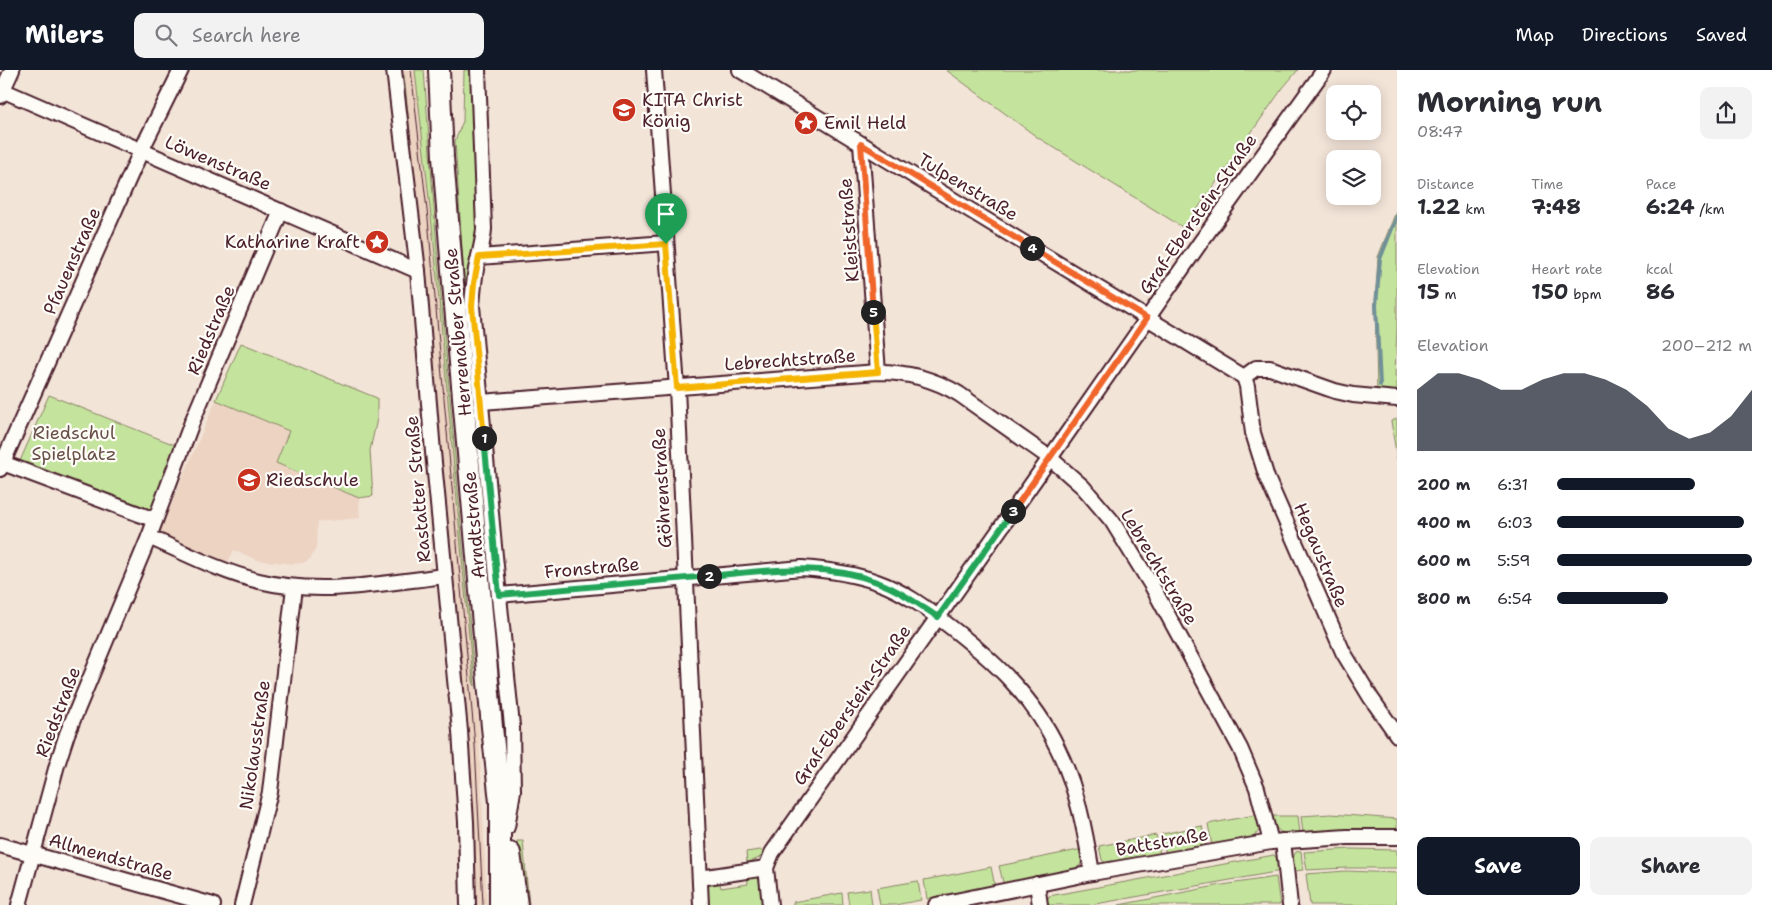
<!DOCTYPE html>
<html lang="en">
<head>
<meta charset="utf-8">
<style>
	:root { --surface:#fff; --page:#f2f2f3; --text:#2b2b33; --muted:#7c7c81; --accent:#111827 }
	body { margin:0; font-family:"Shantell Sans",sans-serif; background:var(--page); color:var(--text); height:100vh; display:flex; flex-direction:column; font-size:19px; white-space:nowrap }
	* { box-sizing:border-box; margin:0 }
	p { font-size:16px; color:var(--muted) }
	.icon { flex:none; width:28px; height:28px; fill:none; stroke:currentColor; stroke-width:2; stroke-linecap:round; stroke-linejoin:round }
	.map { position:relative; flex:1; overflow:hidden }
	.sheet { display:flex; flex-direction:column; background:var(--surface); width:375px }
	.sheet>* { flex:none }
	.tools { position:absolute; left:1326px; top:15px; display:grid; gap:10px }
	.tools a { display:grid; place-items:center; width:55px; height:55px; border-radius:10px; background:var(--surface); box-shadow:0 2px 12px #0003; font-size:25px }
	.pin { position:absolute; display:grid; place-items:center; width:42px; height:42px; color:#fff; margin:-51px -21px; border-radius:50% 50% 50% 0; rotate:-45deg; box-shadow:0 0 5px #0007 }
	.pin .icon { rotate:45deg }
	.km { position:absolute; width:25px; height:25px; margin:-12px; border-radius:50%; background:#222; color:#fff; font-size:14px; line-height:25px; text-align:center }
	.round { display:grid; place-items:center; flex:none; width:52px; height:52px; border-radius:10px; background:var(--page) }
	.overview { display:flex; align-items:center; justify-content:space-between; height:85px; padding:0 20px }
	h1 { font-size:28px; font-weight:700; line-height:38px }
	.stats { display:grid; grid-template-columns:repeat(3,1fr); gap:8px; height:85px; padding:5px 20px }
	.stats div { display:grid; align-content:center }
	.stats b { font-size:21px; font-weight:700 }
	.stats small { font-size:14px; font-weight:400 }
	.stats p { font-size:14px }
	.chart { height:140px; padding:10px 20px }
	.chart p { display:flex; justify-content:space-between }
	.chart svg { width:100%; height:90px; margin-top:5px; fill:var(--accent); opacity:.7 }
	.action { display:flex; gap:10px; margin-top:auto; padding:10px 20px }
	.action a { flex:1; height:58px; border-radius:10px; background:var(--accent); color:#fff; font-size:20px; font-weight:700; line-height:58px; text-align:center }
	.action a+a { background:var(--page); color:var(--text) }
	ul { padding:0 20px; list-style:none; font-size:16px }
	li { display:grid; grid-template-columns:80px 60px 1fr; align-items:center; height:38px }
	li i { height:12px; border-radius:6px; background:var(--accent) }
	header { display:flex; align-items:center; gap:30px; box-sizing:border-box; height:70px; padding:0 25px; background:var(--accent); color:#fff }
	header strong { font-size:24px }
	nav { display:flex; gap:28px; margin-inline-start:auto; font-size:18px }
	.search { width:350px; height:45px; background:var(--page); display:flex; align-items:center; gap:12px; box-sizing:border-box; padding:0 18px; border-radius:10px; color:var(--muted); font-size:19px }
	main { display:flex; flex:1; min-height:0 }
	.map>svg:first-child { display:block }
	.built { fill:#ecd3c2 }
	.green { fill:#c4e49d; stroke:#878264 }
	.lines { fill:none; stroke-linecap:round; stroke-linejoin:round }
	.stream { stroke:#6f8f98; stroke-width:4 }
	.street-casing { stroke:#4a1f2b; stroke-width:18 }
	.secondary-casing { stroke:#4a1f2b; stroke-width:24 }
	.street { stroke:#fdfcf7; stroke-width:14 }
	.secondary { stroke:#fdfcf7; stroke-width:20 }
	.tram { stroke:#4a1f2b; stroke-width:1 }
	.split-1-casing { stroke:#fff; stroke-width:10 }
	.split-2-casing { stroke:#fff; stroke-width:10 }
	.split-3-casing { stroke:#fff; stroke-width:10 }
	.split-4-casing { stroke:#fff; stroke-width:10 }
	.split-5-casing { stroke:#fff; stroke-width:10 }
	.split-6-casing { stroke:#fff; stroke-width:10 }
	.split-1 { stroke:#f5b400; stroke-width:6 }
	.split-2 { stroke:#22a559; stroke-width:6 }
	.split-3 { stroke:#22a559; stroke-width:6 }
	.split-4 { stroke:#f0652b; stroke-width:6 }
	.split-5 { stroke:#f0652b; stroke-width:6 }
	.split-6 { stroke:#f5b400; stroke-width:6 }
	.labels { text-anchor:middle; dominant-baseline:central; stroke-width:4.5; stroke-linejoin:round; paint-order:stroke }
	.poi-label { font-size:18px; fill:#4a1f2b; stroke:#fdfcf7; text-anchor:start }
	.street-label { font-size:18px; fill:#4a1f2b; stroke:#fdfcf7 }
	.park-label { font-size:18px; fill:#685048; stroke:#fdfcf7 }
</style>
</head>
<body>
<header>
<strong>Milers</strong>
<div class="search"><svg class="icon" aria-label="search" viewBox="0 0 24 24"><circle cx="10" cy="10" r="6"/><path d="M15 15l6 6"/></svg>Search here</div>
<nav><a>Map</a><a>Directions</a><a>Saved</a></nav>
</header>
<main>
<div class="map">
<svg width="1397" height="835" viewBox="0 0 1397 835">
	<rect width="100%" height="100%" fill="#f3e4d8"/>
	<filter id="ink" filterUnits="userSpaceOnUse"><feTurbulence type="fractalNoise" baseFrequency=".02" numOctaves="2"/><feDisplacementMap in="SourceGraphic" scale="10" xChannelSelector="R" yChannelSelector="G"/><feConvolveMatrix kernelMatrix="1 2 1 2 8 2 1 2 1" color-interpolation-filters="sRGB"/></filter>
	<g filter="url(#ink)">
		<!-- built -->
		<g class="built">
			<path d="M403,0h12l19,174 39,437 2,5 3,24 9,195h-13l-61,-749z"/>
			<path d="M216,330l73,31 -13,32 83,35 1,20 -43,4 -1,26 -6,11 -7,4 -10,1 -36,-4 -23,-10 -7,14 -69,-29z"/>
		</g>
		<!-- green -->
		<g class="green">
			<path d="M415,0h9l13,180 38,436 -2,-5 -39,-437z"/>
			<path d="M464,0h9l5,160 -11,55 42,465 -2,17 -43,-487 -9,-139 8,-20z"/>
			<path d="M946,0h352l-16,19 -98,139 -147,-91z"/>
			<path d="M401,5h3l13,126 -2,-8z"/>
			<path d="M1397,139v117l-2,50 2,1v17l-20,-1 -2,-89 3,-47z"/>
			<path d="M241,273l136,55v21l-7,31 3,46 -14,2 -83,-35 13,-32 -73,-31z"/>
			<path d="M49,325l126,50 -23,65 -132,-49z"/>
			<path d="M1397,349v40l-6,-38z"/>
			<path d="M1260,744l1,14 -7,9 -42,8 -4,-21z"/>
			<path d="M1331,744l66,5v13l-49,-1 -45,2 -2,-17z"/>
			<path d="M1271,746h27l2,17c-18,2 -23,1 -29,-17z"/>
			<path d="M1202,756l4,20 -40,8 -4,-20z"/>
			<path d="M1156,765l4,19 -47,9h-7l-4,-3 -3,-14z"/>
			<path d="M517,771h6l6,64h-6z"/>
			<path d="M1083,779c0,11 -1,16 -10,23l-69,14 -5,-20z"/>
			<path d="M1351,779l46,1v18h-51l-39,2 -3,-18z"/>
			<path d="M760,780l5,3c-5,5 -11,8 -18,9l-1,-10z"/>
			<path d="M1301,781l2,19 -11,1c-1,-8 0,-12 4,-19z"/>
			<path d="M1274,785l5,6 2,10 -191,34h-45l4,-9z"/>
			<path d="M991,797l4,20 -68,12 -3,-19z"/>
			<path d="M1346,801l51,2v32h-87l-4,-31z"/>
			<path d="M747,804l8,1 7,9 1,21h-55l-1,-19 12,-7 2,9 27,-4z"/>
			<path d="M1276,807l4,28h-161l97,-19z"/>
			<path d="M918,811l3,19 -26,5h-15l-3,-17z"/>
			<path d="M870,819l2,16h-23l-2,-13z"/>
			<path d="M842,823l1,12h-50v-3z"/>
		</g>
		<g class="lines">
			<!-- stream -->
			<path class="stream" d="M1380,315l-4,-80 4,-46 17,-43"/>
			<!-- street casing -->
			<g class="street-casing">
				<g id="street">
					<path d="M394,0l24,201 15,181 27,279 6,91 2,83"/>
					<path d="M478,0l6,159c-1,14 -5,26 -8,40 -2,12 -3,25 -4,37l22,240 18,180 1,65 -6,36"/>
					<path d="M654,0l23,318 24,517"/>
					<path d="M740,0l504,307"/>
					<path d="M2,20l416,181"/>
					<path d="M0,26l12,-26"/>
					<path d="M861,74l17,228"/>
					<path d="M479,187l187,-14"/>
					<path d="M1244,307l3,9 6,47 14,45 76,174 28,46 26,37"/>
					<path d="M1244,307l12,-9h14l65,23 18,4 44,4"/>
					<path d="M481,332l397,-30c30,0 56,7 81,22l91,64 33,29 29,34 40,65 88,162 17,40 14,54"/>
					<path d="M0,392l155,58"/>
					<path d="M0,399l141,-318 40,-81"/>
					<path d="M149,467c36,16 72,35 110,44 61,15 125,2 186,-5"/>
					<path d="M499,525l303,-27c26,2 50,5 75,14 26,9 49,26 71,43 44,34 86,72 110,124 19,39 27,81 34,124"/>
					<path d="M1283,771l7,64"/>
					<path d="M0,775l213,60"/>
					<path d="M700,808l66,-10"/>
					<path d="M1037,814l3,21"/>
					<path d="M19,835l38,-140 10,-31 82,-197 43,-115 89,-211"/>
					<path d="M242,835l28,-113 24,-205"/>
					<path d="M770,835l-4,-37 6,-15 278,-395 150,-215 124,-173"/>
					<path d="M936,835l156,-32 179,-31 76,-5h50"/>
				</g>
			</g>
			<!-- secondary casing -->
			<g class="secondary-casing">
				<g id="secondary">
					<path d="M439,0l4,87 10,126 39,444 8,75v103"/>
					<path d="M510,783l7,52"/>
				</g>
			</g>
			<!-- street -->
			<use href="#street" class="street"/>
			<!-- secondary -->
			<use href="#secondary" class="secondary"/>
			<!-- tram -->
			<path class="tram" d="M411,0l17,149 47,526 8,160"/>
		</g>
	</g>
	<g class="lines" filter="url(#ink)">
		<!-- split-1 casing -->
		<g class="split-1-casing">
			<path id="split-1" d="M484,368l-12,-132 2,-23 5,-26 187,-13"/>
		</g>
		<!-- split-2 casing -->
		<g class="split-2-casing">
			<path id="split-2" d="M484,368l15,157 210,-19"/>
		</g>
		<!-- split-3 casing -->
		<g class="split-3-casing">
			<path id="split-3" d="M709,506c58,-5 112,-15 168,6 22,8 41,22 61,35l75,-106"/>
		</g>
		<!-- split-4 casing -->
		<g class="split-4-casing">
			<path id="split-4" d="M1013,441l134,-193 -115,-70"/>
		</g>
		<!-- split-5 casing -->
		<g class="split-5-casing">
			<path id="split-5" d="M873,242l-12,-168 171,104"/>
		</g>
		<!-- split-6 casing -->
		<g class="split-6-casing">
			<path id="split-6" d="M666,174l11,144 201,-16 -5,-60"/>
		</g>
		<!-- split-1 -->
		<use href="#split-1" class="split-1"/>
		<!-- split-2 -->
		<use href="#split-2" class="split-2"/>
		<!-- split-3 -->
		<use href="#split-3" class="split-3"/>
		<!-- split-4 -->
		<use href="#split-4" class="split-4"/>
		<!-- split-5 -->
		<use href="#split-5" class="split-5"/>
		<!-- split-6 -->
		<use href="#split-6" class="split-6"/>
	</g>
	<!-- icons -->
	<defs>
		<g id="school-disc" transform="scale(1.25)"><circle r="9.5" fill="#c8321e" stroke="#fdfcf7"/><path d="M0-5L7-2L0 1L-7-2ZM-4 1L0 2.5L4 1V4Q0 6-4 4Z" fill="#fff"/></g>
		<g id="sight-disc" transform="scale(1.25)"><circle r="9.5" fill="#c8321e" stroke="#fdfcf7"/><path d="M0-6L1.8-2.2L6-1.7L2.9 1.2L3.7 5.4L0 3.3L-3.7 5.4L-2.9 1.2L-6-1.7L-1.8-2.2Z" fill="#fff"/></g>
	</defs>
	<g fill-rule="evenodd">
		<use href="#school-disc" x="624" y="40"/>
		<use href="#sight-disc" x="806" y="53"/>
		<use href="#sight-disc" x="377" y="172"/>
		<use href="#school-disc" x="249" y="410"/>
	</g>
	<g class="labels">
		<!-- poi labels -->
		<g class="poi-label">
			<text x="642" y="30">KITA Christ<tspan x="642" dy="21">König</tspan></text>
			<text x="824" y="53">Emil Held</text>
			<text x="360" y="172" text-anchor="end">Katharine Kraft</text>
			<text x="266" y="410">Riedschule</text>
		</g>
		<!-- street labels -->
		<g class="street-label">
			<text transform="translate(218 93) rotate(23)">Löwenstraße</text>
			<text transform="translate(968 117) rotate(31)">Tulpenstraße</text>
			<text transform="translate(1198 144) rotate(-55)">Graf-Eberstein-Straße</text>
			<text transform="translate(849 160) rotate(-94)">Kleiststraße</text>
			<text transform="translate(72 191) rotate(-66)">Pfauenstraße</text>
			<text transform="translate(211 260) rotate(-67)">Riedstraße</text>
			<text transform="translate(458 262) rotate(-95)">Herrenalber Straße</text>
			<text transform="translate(790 290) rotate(-4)">Lebrechtstraße</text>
			<text transform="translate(662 418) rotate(-93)">Göhrenstraße</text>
			<text transform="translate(418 419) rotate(-95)">Rastatter Straße</text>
			<text transform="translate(474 455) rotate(-95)">Arndtstraße</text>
			<text transform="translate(1321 485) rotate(67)">Hegaustraße</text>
			<text transform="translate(1159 497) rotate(59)">Lebrechtstraße</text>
			<text transform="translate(592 498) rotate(-5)">Fronstraße</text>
			<text transform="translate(852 635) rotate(-55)">Graf-Eberstein-Straße</text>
			<text transform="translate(58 642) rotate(-69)">Riedstraße</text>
			<text transform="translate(255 675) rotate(-82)">Nikolausstraße</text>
			<text transform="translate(1162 772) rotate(-10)">Battstraße</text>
			<text transform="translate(111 787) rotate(16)">Allmendstraße</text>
		</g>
		<!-- park labels -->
		<g class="park-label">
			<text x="74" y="363">Riedschul<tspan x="74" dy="21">Spielplatz</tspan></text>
		</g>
	</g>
</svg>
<div class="tools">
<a><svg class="icon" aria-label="locate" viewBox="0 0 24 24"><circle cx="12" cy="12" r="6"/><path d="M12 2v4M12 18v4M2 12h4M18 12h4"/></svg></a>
<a><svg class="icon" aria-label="layers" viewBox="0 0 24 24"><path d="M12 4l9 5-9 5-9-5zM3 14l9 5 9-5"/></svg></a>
</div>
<div class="pin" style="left:666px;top:174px;background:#1e9e55"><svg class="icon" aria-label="arrive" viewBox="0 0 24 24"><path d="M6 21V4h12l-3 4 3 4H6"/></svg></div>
<b class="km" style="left:484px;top:368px">1</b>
<b class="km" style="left:709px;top:506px">2</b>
<b class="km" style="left:1013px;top:441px">3</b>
<b class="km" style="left:1032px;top:178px">4</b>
<b class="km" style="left:873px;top:242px">5</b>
</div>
<section class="sheet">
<div class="overview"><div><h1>Morning run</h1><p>08:47</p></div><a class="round"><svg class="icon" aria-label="share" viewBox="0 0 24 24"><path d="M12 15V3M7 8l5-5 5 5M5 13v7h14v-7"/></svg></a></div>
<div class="stats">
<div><p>Distance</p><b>1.22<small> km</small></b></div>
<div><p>Time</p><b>7:48</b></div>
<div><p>Pace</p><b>6:24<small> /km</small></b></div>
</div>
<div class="stats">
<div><p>Elevation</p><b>15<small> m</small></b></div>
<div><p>Heart rate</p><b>150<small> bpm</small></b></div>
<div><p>kcal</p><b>86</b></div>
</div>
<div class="chart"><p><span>Elevation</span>200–212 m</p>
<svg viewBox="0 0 160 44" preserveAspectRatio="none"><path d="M0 44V14L10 6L20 6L30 9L40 14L50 14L60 9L70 6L80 6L90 9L100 14L110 22L120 33L130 38L140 35L150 27L160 14V44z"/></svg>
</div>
<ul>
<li><b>200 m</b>6:31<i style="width:71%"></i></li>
<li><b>400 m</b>6:03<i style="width:96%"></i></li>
<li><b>600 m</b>5:59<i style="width:100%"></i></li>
<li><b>800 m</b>6:54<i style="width:57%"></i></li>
</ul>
<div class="action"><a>Save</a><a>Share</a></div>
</section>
</main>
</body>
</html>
